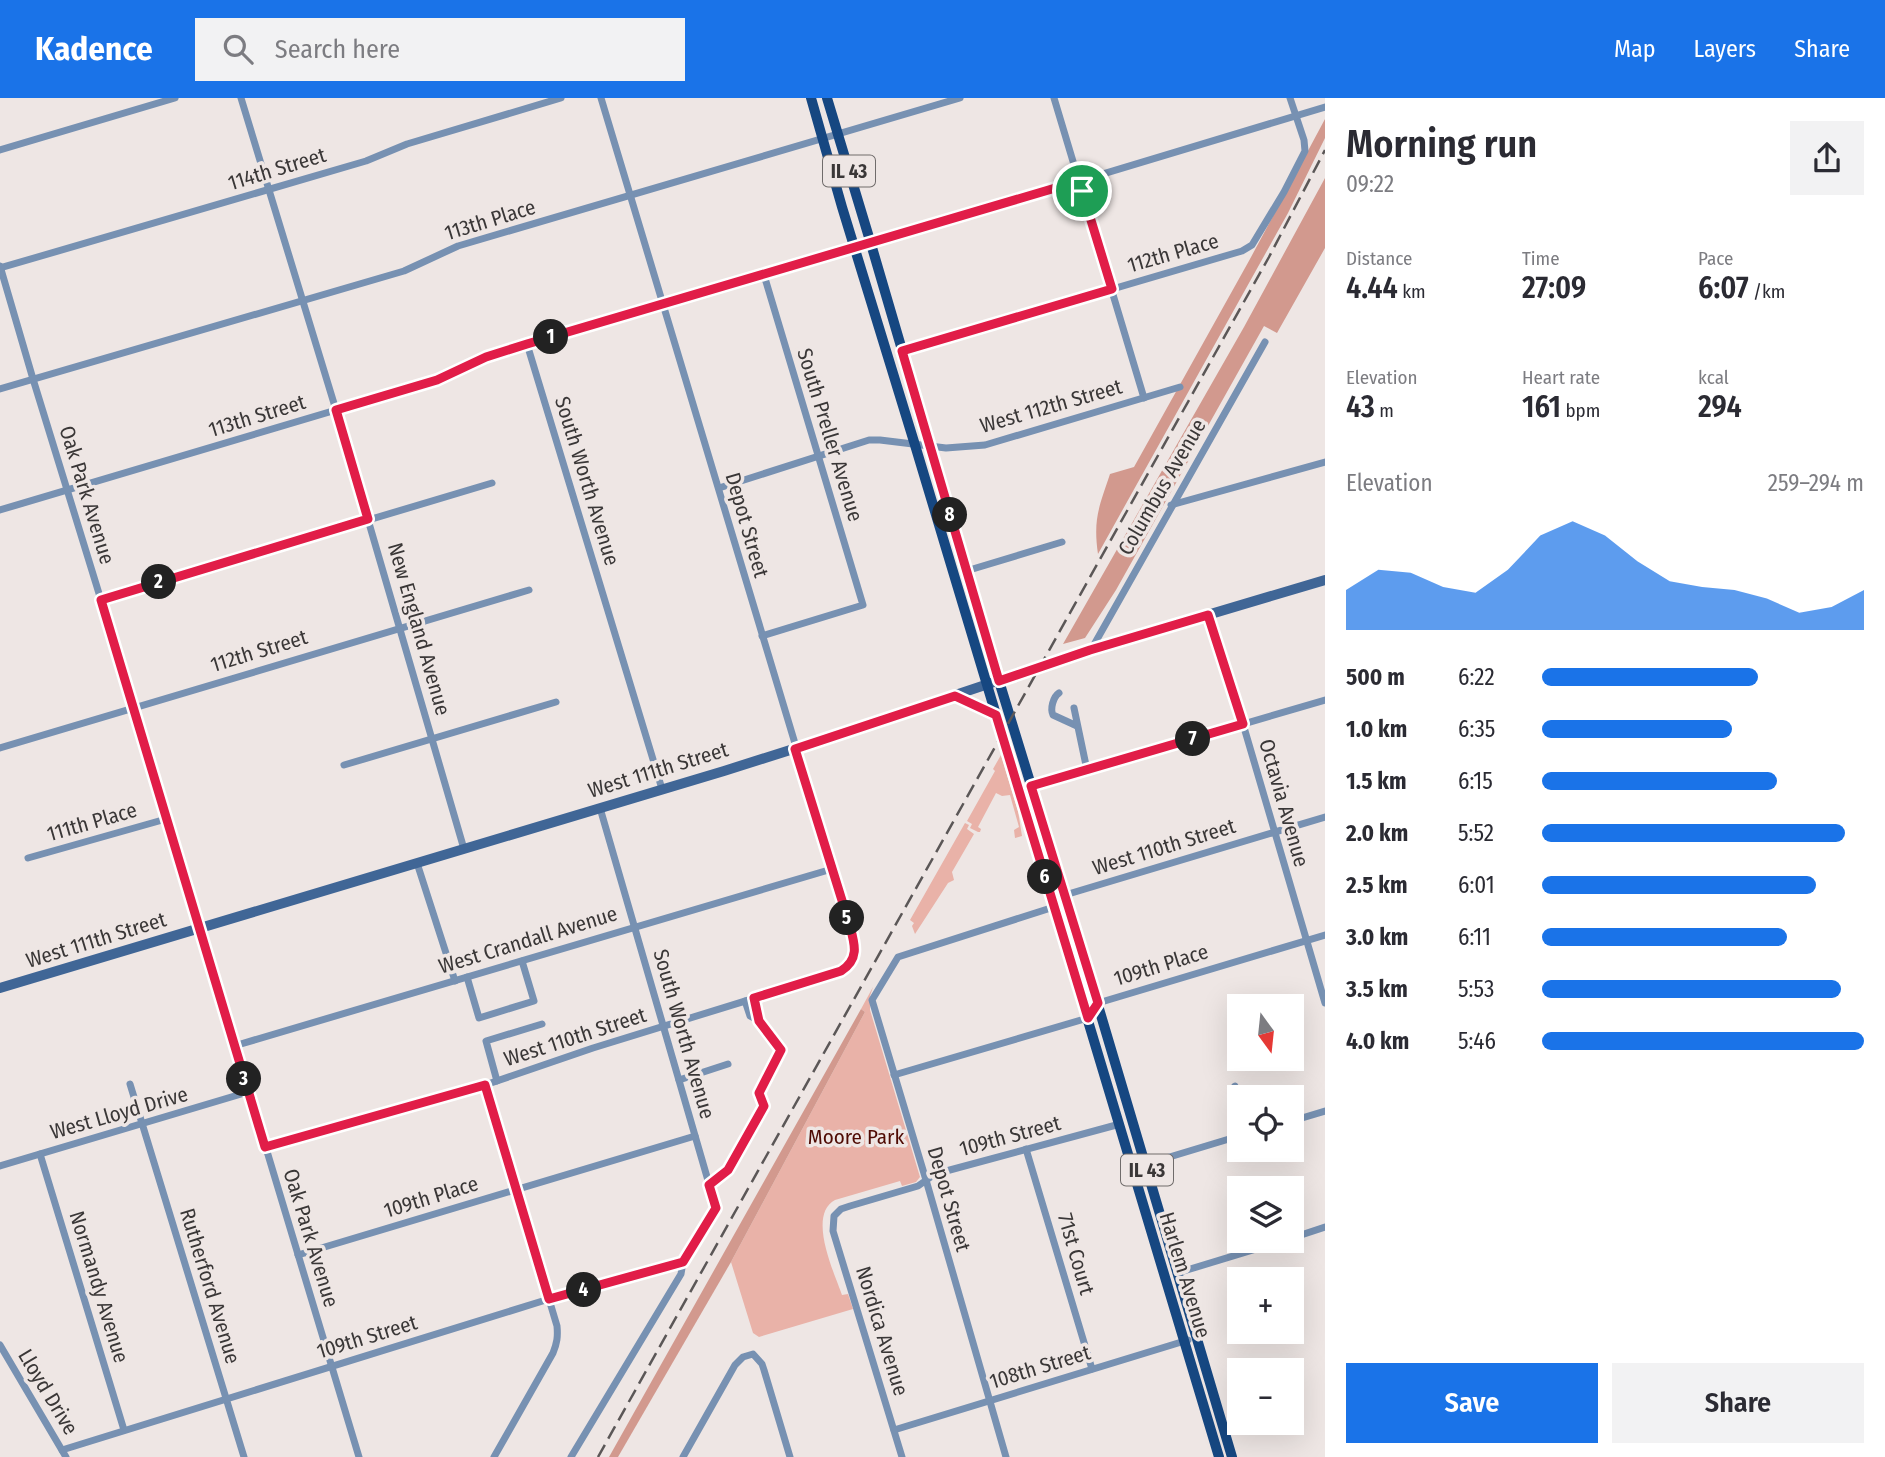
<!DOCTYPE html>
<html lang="en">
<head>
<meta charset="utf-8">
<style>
	:root { --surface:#fff; --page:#f2f2f3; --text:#2b2b33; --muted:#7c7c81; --accent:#1a73e8 }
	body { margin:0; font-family:"Fira Sans Condensed",sans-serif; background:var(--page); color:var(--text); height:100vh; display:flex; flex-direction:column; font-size:26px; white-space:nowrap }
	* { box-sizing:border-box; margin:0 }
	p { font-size:23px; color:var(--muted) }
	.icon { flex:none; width:38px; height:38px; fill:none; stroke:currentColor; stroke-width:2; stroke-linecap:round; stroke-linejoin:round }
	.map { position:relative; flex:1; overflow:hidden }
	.details { display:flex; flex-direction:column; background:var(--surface); width:560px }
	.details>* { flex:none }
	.needle { width:46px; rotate:165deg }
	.tools { position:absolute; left:1227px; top:896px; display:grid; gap:14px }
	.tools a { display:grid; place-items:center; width:77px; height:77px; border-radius:0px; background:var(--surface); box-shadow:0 7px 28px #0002; font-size:35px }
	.pin { position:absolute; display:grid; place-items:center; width:60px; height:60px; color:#fff; margin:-30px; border:4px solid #fff; border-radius:50%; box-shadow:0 2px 7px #0007 }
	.km { position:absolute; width:35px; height:35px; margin:-18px; border-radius:50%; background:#222; color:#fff; font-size:19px; line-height:35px; text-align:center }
	.round { display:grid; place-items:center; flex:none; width:74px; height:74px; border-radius:0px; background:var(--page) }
	.summary { display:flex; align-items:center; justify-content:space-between; height:119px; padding:0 21px }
	h1 { font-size:38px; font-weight:600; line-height:52px }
	.stats { display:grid; grid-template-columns:repeat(3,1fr); gap:10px; height:119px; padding:7px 21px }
	.stats div { display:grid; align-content:center }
	.stats b { font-size:30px; font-weight:600 }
	.stats small { font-size:19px; font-weight:400 }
	.stats p { font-size:19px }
	.chart { height:196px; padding:14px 21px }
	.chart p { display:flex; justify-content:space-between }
	.chart svg { width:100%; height:126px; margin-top:7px; fill:var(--accent); opacity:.7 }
	.button { display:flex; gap:14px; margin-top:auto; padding:14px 21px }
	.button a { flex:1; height:80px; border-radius:0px; background:var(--accent); color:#fff; font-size:28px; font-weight:600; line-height:80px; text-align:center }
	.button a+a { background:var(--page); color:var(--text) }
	ul { padding:0 21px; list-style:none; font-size:23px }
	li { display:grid; grid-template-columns:112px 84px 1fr; align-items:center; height:52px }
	li i { height:18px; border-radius:9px; background:var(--accent) }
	header { display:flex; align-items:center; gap:42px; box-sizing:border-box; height:98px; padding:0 35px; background:var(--accent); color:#fff }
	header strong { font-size:33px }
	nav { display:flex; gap:38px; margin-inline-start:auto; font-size:24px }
	.search { width:490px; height:63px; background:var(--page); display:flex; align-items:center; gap:18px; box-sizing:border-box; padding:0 24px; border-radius:0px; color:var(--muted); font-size:26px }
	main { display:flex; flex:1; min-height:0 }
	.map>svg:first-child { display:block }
	.green { fill:#e9b2a8 }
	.forest { fill:#d2998e }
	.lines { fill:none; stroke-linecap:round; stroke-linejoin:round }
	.minor { stroke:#7791b2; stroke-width:7 }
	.secondary { stroke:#406696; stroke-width:10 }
	.primary { stroke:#164781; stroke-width:10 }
	.rail { stroke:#5b5757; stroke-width:2.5; stroke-dasharray:14 7; stroke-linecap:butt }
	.route-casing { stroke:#fff; stroke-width:14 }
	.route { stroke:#e11d48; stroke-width:9 }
	.labels { text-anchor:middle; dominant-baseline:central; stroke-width:7; stroke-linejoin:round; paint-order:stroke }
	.shield { fill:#eee6e4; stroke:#706c6b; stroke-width:2 }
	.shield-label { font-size:19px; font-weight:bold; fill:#3a3737 }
	.street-label { font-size:21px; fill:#3a3737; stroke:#eee6e4 }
	.park-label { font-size:21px; fill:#4f0b04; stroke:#eee6e4 }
</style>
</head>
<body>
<header>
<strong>Kadence</strong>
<div class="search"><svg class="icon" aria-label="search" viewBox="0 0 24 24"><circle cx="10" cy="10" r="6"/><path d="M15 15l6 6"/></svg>Search here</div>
<nav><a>Map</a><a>Layers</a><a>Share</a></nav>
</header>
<main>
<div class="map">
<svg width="1325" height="1359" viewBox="0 0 1325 1359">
	<rect width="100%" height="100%" fill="#eee6e4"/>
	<!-- green -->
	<g class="green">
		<path d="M1001,657l17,56 4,25 -7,2 -1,-8 5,-3 -9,-32 -8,1 -6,-3 -18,34 3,2 -1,3h-2l-8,-4 2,-4 -5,-3 28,-50 -2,-2z"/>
		<path d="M965,725l4,2 -2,4 7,5 -22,38 2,8 -6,3 -33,51 -3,-8 2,-3 -4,-3z"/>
		<path d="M873,889l-3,9v14l50,167 -4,5 -14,4 -2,-5 -65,19c-28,15 -1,72 7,95l6,-1 5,15 -94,28 -6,-4 -22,-71 134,-250 -4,-3z"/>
	</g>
	<!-- forest -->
	<g class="forest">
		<path d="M1325,21v19l-37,75 -190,341c-5,-35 1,-47 12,-80l24,-7 116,-208z"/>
		<path d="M1325,80v70l-48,85 -13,-7 -148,264 -31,48 -22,6 181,-317z"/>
		<path d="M861,911l4,3 -134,250 -113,195h-9z"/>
	</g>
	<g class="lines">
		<!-- minor -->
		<g class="minor">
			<path d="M241,0l95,312 128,439"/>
			<path d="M1054,0l90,300"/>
			<path d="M0,52l175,-52"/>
			<path d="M0,168l33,113 68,221 258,857"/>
			<path d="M0,170l366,-107 41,-17 154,-46"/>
			<path d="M527,246l135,445"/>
			<path d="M902,253l340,-100 10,-6 32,-53 21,-41 -1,-11 -14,-42"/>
			<path d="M0,291l404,-118 54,-25 502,-148"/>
			<path d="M719,390l150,-48h11l66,8 39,-3 195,-58"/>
			<path d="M1171,407l154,-43"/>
			<path d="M0,412l437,-130 49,-23 41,-13 327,-95 471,-142"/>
			<path d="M966,473l96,-29"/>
			<path d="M101,502l391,-117"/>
			<path d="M1208,517l35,109 82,279"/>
			<path d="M762,538l101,-31 -99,-330"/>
			<path d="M1091,552l174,-308"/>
			<path d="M1059,595c-6,4 -9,16 -6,22l24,11"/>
			<path d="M1074,610l13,62"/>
			<path d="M0,650l529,-158"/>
			<path d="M344,667l212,-63"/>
			<path d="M1032,688l293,-86"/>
			<path d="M28,760l138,-39"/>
			<path d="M417,765l38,118"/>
			<path d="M467,879l12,41 55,-17 -12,-40"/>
			<path d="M754,900l5,23"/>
			<path d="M234,948l598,-177"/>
			<path d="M894,977l194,-57 10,-15 227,-68"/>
			<path d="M679,982l49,-16"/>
			<path d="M497,983l-11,-40 56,-17"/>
			<path d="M130,986l114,373"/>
			<path d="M485,987l72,241c1,11 0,17 -4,27l-59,104"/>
			<path d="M1235,988l4,13"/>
			<path d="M1292,1023l33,-10"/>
			<path d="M265,1049l220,-62 108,-37 243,-75c26,-11 19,-27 13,-50l-248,-825"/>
			<path d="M1026,1051l66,220"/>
			<path d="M40,1056l84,276"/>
			<path d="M0,1068l248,-74"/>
			<path d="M1133,1070l106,-32"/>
			<path d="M709,1087l19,-15 36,-64 -5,-13 22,-43 -22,-29 -9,-5 -5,-15"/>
			<path d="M1292,1140l33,-11"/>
			<path d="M298,1157l397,-119"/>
			<path d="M1177,1175l105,-32"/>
			<path d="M0,1247l66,112"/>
			<path d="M894,1332l294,-90"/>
			<path d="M62,1352l487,-151 134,-37"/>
			<path d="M571,1359l110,-183 2,-12 33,-54 -116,-400"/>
			<path d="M683,1359l52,-92 8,-8 10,-3 9,10 2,6 26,87"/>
			<path d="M902,1359l-69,-226 1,-15 7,-7 9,-3 68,-20 17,-12 185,-50"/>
			<path d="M1006,1359l-80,-277 -54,-180 26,-43 156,-50 11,-12 260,-78"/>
		</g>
		<!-- secondary -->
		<g class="secondary">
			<path d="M955,598l41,19"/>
			<path d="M0,890l724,-217 82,-26 284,-95 235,-70"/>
		</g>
		<!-- primary -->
		<g class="primary">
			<path d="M811,0l31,109 73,238 304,1012"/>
			<path d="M827,0l44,146 128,437 82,267 151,509"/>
		</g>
		<!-- rail -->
		<path class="rail" d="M598,1359l671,-1200 56,-107"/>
	</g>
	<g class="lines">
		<!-- route casing -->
		<g class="route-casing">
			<path id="route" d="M1079,83l33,108 -210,62 97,330 91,-31 118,-35 35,109 -212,62 67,217 -10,15 -92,-303 -41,-19 -160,53 54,174c5,19 12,35 -8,48l-87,27 5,23 22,29 -22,43 5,13 -36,64 -19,15 7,23 -33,54 -134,37 -64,-214 -220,62 -164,-547 267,-81 -32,-109 101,-30 49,-23 41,-13z"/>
		</g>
		<!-- route -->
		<use href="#route" class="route"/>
	</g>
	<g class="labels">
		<!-- shield labels -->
		<g class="shield">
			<rect x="823" y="57.5" width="52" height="31" rx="5"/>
			<rect x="1121" y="1056.5" width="52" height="31" rx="5"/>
		</g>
		<g class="shield-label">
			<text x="849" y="73">IL 43</text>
			<text x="1147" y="1072">IL 43</text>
		</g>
		<!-- street labels -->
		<g class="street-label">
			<text transform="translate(277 71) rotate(-17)">114th Street</text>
			<text transform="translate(490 122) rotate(-17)">113th Place</text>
			<text transform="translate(1173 155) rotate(-16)">112th Place</text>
			<text transform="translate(1051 308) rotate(-16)">West 112th Street</text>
			<text transform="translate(257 318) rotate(-17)">113th Street</text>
			<text transform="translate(830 337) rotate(73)">South Preller Avenue</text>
			<text transform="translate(587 383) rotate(73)">South Worth Avenue</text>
			<text transform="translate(1162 389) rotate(-60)">Columbus Avenue</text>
			<text transform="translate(87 397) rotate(73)">Oak Park Avenue</text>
			<text transform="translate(747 427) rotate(74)">Depot Street</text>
			<text transform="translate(419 531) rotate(74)">New England Avenue</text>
			<text transform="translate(259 553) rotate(-17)">112th Street</text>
			<text transform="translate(658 672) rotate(-17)">West 111th Street</text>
			<text transform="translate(1284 705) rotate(74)">Octavia Avenue</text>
			<text transform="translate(92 724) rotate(-16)">111th Place</text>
			<text transform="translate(1164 749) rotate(-17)">West 110th Street</text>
			<text transform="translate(96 842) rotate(-17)">West 111th Street</text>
			<text transform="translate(528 842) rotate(-17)">West Crandall Avenue</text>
			<text transform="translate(1161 867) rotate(-17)">109th Place</text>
			<text transform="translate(684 936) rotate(74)">South Worth Avenue</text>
			<text transform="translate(575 939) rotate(-18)">West 110th Street</text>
			<text transform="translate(119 1015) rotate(-16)">West Lloyd Drive</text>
			<text transform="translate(1010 1038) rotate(-15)">109th Street</text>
			<text transform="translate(431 1099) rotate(-17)">109th Place</text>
			<text transform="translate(949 1101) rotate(74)">Depot Street</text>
			<text transform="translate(311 1140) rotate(73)">Oak Park Avenue</text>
			<text transform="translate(1076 1156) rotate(74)">71st Court</text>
			<text transform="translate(1185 1177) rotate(73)">Harlem Avenue</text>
			<text transform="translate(210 1188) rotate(73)">Rutherford Avenue</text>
			<text transform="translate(99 1189) rotate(73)">Normandy Avenue</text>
			<text transform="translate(882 1233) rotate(73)">Nordica Avenue</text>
			<text transform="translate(367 1239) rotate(-17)">109th Street</text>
			<text transform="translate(1040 1269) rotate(-17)">108th Street</text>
			<text transform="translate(48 1294) rotate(59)">Lloyd Drive</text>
		</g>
		<!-- park labels -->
		<g class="park-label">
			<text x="856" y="1039">Moore Park</text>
		</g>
	</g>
</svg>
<div class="tools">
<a><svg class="needle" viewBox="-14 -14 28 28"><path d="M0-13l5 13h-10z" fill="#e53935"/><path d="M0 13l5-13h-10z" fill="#7c7c81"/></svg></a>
<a><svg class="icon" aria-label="locate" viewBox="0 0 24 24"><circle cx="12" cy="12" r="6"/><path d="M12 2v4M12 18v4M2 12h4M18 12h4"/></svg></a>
<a><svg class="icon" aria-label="layers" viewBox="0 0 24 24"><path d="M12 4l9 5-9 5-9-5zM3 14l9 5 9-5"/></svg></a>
<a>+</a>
<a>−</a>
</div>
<div class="pin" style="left:1082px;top:93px;background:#1e9e55"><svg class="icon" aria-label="arrive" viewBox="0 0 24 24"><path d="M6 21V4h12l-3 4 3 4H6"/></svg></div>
<b class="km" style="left:551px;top:239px">1</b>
<b class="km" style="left:159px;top:484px">2</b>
<b class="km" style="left:244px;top:981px">3</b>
<b class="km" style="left:584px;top:1192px">4</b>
<b class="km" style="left:847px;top:820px">5</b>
<b class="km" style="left:1045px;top:779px">6</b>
<b class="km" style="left:1193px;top:641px">7</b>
<b class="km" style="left:950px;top:417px">8</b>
</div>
<section class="details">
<div class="summary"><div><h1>Morning run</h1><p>09:22</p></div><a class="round"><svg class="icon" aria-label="share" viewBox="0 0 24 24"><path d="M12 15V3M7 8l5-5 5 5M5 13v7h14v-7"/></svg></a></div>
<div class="stats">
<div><p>Distance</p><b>4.44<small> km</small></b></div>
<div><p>Time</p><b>27:09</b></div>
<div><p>Pace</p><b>6:07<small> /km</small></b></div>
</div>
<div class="stats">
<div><p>Elevation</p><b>43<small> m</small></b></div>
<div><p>Heart rate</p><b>161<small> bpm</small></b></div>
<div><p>kcal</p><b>294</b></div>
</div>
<div class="chart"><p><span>Elevation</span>259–294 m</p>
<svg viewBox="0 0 160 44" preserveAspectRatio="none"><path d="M0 44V30L10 23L20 24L30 29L40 31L50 23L60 11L70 6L80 11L90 20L100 27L110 29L120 30L130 33L140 38L150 36L160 30V44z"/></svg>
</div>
<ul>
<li><b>500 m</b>6:22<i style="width:67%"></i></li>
<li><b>1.0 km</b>6:35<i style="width:59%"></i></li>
<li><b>1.5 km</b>6:15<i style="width:73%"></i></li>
<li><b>2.0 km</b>5:52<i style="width:94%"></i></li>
<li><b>2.5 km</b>6:01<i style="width:85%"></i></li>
<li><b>3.0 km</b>6:11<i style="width:76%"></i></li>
<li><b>3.5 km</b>5:53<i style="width:93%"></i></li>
<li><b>4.0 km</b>5:46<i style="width:100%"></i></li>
</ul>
<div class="button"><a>Save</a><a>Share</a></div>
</section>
</main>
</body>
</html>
